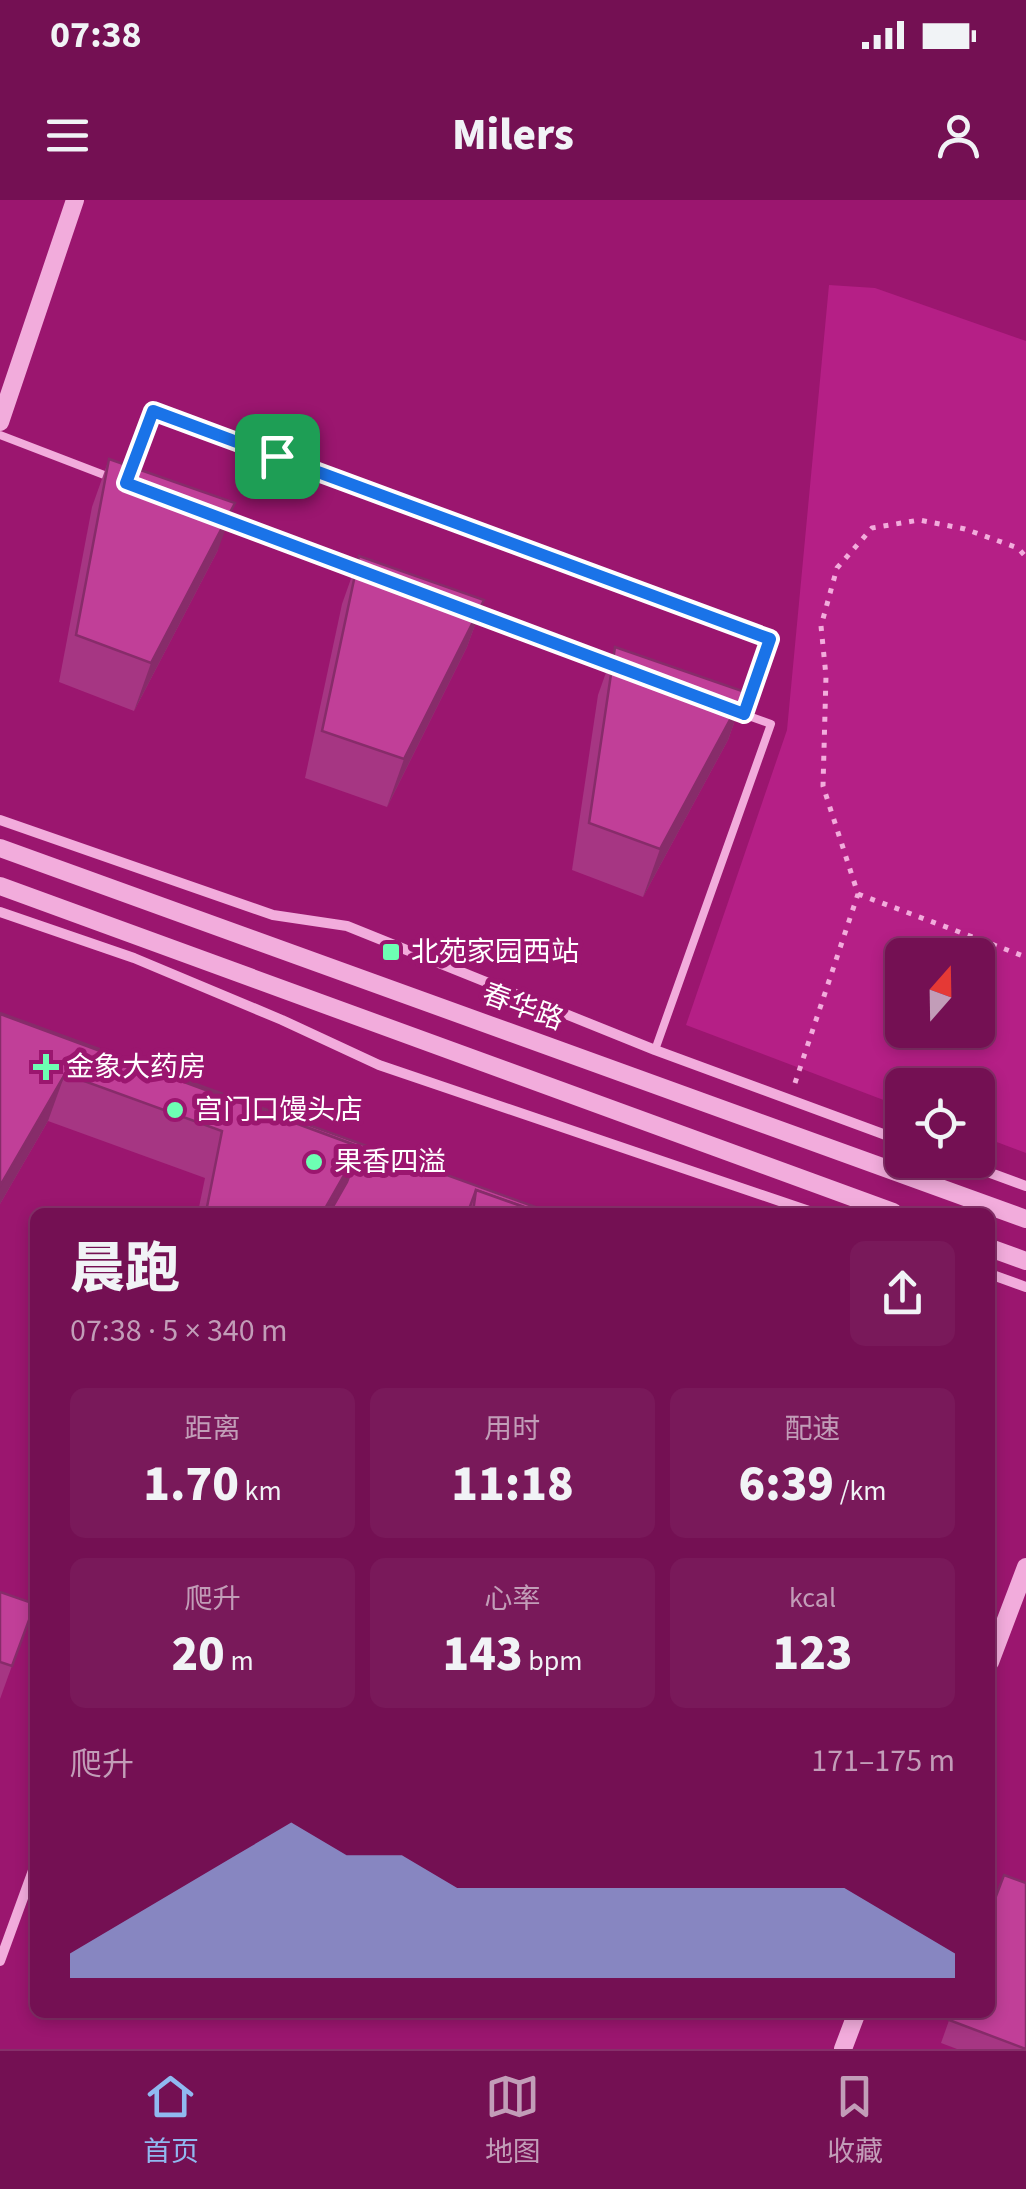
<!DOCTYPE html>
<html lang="zh">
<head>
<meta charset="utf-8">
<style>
	:root { --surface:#741053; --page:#79195a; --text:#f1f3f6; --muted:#c29db8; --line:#86306a; --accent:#90b9f0 }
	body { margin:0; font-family:"Source Sans 3","Noto Sans SC",sans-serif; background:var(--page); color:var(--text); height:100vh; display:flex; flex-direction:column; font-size:38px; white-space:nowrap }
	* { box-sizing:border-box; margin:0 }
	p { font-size:32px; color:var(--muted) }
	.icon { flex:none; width:55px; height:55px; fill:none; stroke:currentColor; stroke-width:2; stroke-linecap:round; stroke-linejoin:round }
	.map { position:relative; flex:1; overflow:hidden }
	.sheet { position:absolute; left:30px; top:1008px; width:965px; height:810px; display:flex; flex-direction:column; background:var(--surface); border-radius:15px; box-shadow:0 5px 15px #0003,0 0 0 2px var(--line) }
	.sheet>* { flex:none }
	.needle { width:65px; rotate:20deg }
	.fabs { position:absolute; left:885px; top:738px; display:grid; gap:20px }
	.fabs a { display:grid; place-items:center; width:110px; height:110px; border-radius:15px; background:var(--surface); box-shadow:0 5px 15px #0003,0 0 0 2px var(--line); font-size:50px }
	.pin { position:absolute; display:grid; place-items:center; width:85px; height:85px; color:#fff; margin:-42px; border-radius:20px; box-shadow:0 5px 15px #0006 }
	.round { display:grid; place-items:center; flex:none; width:105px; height:105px; border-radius:15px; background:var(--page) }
	.summary { display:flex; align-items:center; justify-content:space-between; height:170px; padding:0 40px }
	h1 { font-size:55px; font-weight:800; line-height:75px }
	.stats { display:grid; grid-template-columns:repeat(3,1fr); gap:15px; height:170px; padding:10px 40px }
	.stats div { display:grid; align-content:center; border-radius:15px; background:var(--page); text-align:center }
	.stats b { font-size:50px; font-weight:800 }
	.stats small { font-size:28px; font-weight:400 }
	.stats p { font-size:28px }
	.chart { height:280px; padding:20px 40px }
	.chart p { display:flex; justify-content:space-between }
	.chart svg { width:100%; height:180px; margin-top:10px; fill:var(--accent); opacity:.7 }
	.status { display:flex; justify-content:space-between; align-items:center; height:70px; padding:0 50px; background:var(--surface); direction:ltr }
	.status svg { height:28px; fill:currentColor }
	header { display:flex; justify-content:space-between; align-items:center; height:130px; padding:0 40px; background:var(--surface); font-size:45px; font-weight:800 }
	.tabs { display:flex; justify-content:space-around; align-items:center; height:140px; border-top:2px solid var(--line); background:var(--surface); font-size:28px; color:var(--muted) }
	.tabs a { display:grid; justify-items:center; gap:5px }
	.tabs .on { color:var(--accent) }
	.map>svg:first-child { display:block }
	.green { fill:#b51f86; fill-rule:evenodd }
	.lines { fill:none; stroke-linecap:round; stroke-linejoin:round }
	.path { stroke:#f2acdc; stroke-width:5; stroke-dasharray:5 8; stroke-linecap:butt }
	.service { stroke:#f2acdc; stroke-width:8 }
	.minor { stroke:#f2acdc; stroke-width:10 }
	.tertiary { stroke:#f2acdc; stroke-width:18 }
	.wall { fill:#a63683 }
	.shaded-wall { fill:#872c6a }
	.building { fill:#c13f98; stroke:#872c6a; stroke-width:2.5 }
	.route-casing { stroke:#fff; stroke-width:20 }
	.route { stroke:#1a73e8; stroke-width:12 }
	.poi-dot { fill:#6dffb3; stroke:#9b166f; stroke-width:4 }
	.labels { text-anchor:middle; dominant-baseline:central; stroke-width:10; stroke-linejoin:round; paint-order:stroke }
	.poi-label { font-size:28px; fill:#fff; stroke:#9b166f; text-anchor:start }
	.street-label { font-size:28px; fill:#fff; stroke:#9b166f }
</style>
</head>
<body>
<div class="status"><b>07:38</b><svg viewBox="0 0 49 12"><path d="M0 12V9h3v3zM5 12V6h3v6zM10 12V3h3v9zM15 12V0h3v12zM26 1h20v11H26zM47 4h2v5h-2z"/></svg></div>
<header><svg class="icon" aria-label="menu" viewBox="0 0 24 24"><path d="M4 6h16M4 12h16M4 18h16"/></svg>Milers<svg class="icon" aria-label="person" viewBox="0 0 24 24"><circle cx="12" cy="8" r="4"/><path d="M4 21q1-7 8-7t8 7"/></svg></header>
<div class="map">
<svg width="1026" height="1849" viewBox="0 0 1026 1849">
	<rect width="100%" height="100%" fill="#9b166f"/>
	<!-- green -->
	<path class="green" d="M829,85l46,3 151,53v812l-48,-18v-50h-76v22l-216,-82 101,-295zM902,755h76v75h-76z"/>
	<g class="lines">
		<!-- path -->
		<g class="path">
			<path d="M858,694l168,63"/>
			<path d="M795,883l63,-189 -35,-108 3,-110 -5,-50 16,-58 35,-40 47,-8 46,9 53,19 8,9"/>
		</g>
		<!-- service -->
		<g class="service">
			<path d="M0,235l112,43"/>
			<path d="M130,274l23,-63 617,228 -25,76"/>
			<path d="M223,319l137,52"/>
			<path d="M472,412l146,55"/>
			<path d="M655,850l116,-326 -42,-15"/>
		</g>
		<!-- minor -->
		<g class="minor">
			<path d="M0,620l273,95 74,11 308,124 247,91"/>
			<path d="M0,712l134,46 148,62 97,45 433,147"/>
			<path d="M955,960l71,26"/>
			<path d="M990,1074l36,13"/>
			<path d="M0,1761l35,-96"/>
		</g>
		<!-- tertiary -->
		<g class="tertiary">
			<path d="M0,222l75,-222"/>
			<path d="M0,648l1026,371"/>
			<path d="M0,686l893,326"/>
			<path d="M990,1048l36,13"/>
			<path d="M990,1462l36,-95"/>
			<path d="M843,1849l14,-37"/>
		</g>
	</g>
	<!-- wall -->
	<g class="wall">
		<path d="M109,259l109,91 -84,161 -75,-29 33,-175z"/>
		<path d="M359,356l125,44 -17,47 -80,160 -82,-29 37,-174z"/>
		<path d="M615,447l130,45 -17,48 -85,157 -71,-27 26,-175z"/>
		<path d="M0,813l549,199h-351l7,-34 -157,-57 -48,83z"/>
		<path d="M0,1392l18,57 -18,50z"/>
		<path d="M952,1812l74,37h-69l-16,-6z"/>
	</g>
	<!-- shaded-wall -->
	<g class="shaded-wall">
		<path d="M235,303l-17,47 -84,161 17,-48z"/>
		<path d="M484,400l-17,47 -80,160 17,-48z"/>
		<path d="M745,492l-17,48 -85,157 17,-48z"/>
		<path d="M65,874l-17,47 -48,83v-18z"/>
		<path d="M360,947l-17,47 -11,18h-9z"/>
	</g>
	<!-- building -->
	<g class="building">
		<path d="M109,259l126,44 -84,160 -75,-28z"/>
		<path d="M359,356l125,44 -80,159 -82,-28z"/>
		<path d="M615,447l130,45 -85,157 -71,-26z"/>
		<path d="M0,813l549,199h-11l-62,-22 -8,22h-138l17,-30 13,-35 -360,-133z"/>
		<path d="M0,814l360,133 -37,65h-117l16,-81 -157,-57 -65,112z"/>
		<path d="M476,990l62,22h-65z"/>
		<path d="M0,1392l35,12 -23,62 -12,-4z"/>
		<path d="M1004,1675l22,8v166l-77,-29 3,-8h38v-100z"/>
	</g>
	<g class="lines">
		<!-- route casing -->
		<g class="route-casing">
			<path id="route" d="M153,211l617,228 -26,75 -618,-231z"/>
		</g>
		<!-- route -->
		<use href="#route" class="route"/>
	</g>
	<!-- markers -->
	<g class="poi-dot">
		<rect x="381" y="742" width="20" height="20" rx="5"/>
		<path d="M41 852h10v10h10v10h-10v10h-10v-10h-10v-10h10z"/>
		<circle cx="175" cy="910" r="10"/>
		<circle cx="314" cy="962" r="10"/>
	</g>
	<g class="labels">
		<!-- poi labels -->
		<g class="poi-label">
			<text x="411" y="752">北苑家园西站</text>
			<text x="66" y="867">金象大药房</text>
			<text x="195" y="910">宫门口馒头店</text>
			<text x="334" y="962">果香四溢</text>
		</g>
		<!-- street labels -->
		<g class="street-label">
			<text transform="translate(523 807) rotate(20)">春华路</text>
		</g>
	</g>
</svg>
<div class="fabs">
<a><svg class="needle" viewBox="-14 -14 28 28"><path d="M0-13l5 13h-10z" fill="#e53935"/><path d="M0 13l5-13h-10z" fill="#c29db8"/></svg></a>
<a><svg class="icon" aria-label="locate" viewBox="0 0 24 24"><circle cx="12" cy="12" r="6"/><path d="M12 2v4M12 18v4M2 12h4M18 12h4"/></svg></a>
</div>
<div class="pin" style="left:277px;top:256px;background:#1e9e55"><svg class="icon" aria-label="arrive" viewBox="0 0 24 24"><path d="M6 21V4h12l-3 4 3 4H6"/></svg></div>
<section class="sheet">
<div class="summary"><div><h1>晨跑</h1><p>07:38 · 5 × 340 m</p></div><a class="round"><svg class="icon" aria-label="share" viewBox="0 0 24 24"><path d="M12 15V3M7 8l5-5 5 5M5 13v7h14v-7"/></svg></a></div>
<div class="stats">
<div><p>距离</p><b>1.70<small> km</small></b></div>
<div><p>用时</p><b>11:18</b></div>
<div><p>配速</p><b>6:39<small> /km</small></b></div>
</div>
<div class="stats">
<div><p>爬升</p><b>20<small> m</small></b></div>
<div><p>心率</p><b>143<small> bpm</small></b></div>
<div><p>kcal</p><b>123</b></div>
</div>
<div class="chart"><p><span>爬升</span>171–175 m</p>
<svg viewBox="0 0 160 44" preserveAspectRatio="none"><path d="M0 44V38L10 30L20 22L30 14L40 6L50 14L60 14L70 22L80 22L90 22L100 22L110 22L120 22L130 22L140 22L150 30L160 38V44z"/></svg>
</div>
</section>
</div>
<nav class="tabs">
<a class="on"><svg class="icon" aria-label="home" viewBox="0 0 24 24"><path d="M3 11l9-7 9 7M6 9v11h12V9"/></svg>首页</a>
<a><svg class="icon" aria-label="map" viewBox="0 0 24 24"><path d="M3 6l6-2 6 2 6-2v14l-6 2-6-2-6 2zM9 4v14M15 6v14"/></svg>地图</a>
<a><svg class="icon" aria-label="saved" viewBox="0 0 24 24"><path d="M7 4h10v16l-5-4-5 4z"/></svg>收藏</a>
</nav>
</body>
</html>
